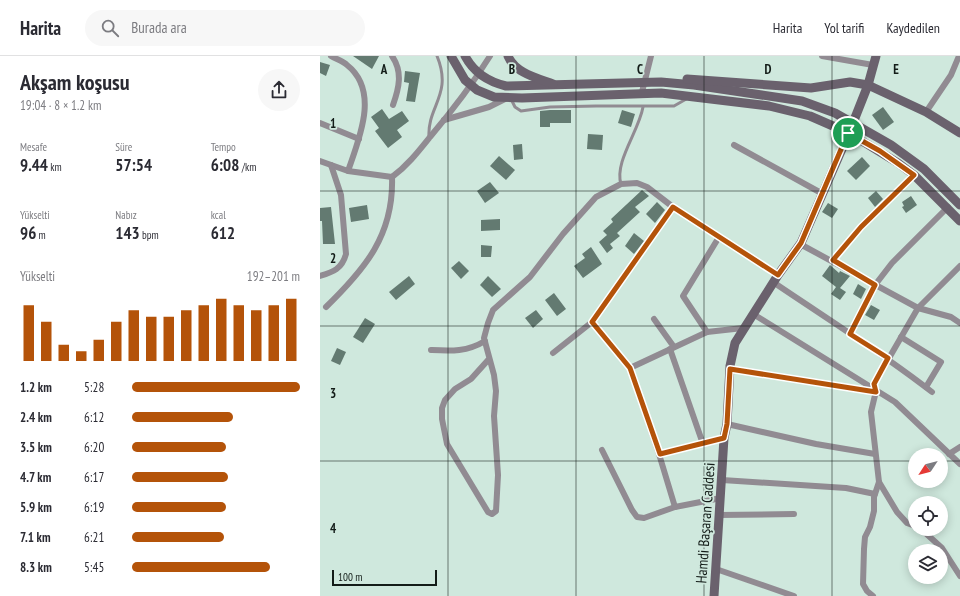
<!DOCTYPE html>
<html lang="tr">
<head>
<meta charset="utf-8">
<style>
	:root { --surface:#fff; --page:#f7f7f7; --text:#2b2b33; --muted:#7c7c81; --line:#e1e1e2; --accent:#b45309 }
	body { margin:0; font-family:"PT Sans Narrow",sans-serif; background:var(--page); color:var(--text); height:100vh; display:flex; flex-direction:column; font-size:15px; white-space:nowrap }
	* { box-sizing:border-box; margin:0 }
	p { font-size:13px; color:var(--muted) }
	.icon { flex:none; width:22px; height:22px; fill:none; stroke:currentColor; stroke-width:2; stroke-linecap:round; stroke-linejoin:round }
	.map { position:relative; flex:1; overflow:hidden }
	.sheet { display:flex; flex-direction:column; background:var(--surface); width:320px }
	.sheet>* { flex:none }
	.needle { width:26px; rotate:234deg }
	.fabs { position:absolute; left:588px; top:392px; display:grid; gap:8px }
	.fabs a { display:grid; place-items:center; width:40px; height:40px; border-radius:50%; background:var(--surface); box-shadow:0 2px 10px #0003; font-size:20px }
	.scale { position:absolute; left:12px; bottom:10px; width:105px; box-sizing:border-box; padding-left:4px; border:2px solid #131c18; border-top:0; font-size:11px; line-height:14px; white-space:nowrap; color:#131c18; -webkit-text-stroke:3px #cfe8dd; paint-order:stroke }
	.pin { position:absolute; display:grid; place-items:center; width:34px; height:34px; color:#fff; margin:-17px; border:2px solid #fff; border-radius:50%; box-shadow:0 1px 4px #0007 }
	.round { display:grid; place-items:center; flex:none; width:42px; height:42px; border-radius:21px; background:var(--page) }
	.summary { display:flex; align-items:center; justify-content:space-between; height:68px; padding:0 20px }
	h1 { font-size:22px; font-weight:700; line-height:30px }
	.figures { display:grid; grid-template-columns:repeat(3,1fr); gap:6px; height:68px; padding:4px 20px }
	.figures div { display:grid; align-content:center }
	.figures b { font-size:17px; font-weight:700 }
	.figures small { font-size:11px; font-weight:400 }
	.figures p { font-size:11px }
	.chart { height:112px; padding:8px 20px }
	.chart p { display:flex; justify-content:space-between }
	.chart svg { width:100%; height:72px; margin-top:4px; stroke:var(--accent); stroke-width:6 }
	ul { padding:0 20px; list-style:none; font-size:13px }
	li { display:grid; grid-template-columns:64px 48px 1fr; align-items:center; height:30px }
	li i { height:10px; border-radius:5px; background:var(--accent) }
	header { display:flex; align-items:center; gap:24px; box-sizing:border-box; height:56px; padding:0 20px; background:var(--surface); border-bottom:1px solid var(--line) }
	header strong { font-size:19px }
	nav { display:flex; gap:22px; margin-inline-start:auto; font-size:14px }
	.search { width:280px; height:36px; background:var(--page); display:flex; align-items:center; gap:10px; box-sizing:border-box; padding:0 14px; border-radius:22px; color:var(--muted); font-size:15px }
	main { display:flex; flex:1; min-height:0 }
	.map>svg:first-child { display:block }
	.building { fill:#637a71 }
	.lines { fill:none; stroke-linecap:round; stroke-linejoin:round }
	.lane { stroke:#918b92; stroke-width:3 }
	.street { stroke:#918b92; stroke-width:6 }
	.secondary { stroke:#6a616d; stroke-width:9 }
	.route-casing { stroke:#fff; stroke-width:8 }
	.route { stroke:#b45309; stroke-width:5 }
	.grid { fill:none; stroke:#131c18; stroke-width:1; stroke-opacity:0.55 }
	.labels { text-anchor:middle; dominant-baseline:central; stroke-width:3.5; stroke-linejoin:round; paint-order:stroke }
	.street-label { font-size:15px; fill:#131c18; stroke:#cfe8dd }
	.grid-label { font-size:13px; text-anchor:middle; font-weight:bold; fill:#131c18; stroke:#cfe8dd; stroke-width:3.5; stroke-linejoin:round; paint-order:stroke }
</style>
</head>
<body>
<header>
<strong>Harita</strong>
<div class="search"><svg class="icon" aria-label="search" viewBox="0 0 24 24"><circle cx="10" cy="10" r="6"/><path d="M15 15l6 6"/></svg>Burada ara</div>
<nav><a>Harita</a><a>Yol tarifi</a><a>Kaydedilen</a></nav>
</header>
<main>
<section class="sheet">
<div class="summary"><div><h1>Akşam koşusu</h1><p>19:04 · 8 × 1.2 km</p></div><a class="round"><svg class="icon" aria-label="share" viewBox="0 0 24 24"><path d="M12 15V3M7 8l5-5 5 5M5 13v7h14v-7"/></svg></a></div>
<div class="figures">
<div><p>Mesafe</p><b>9.44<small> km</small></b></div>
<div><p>Süre</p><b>57:54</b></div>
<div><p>Tempo</p><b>6:08<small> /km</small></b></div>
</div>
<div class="figures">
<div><p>Yükselti</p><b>96<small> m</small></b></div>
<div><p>Nabız</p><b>143<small> bpm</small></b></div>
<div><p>kcal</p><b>612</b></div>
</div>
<div class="chart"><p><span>Yükselti</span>192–201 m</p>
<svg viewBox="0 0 160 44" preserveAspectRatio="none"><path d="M5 44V10M15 44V20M25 44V34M35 44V38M45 44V31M55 44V20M65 44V13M75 44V17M85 44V17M95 44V13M105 44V10M115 44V6M125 44V10M135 44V13M145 44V10M155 44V6"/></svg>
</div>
<ul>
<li><b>1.2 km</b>5:28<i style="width:100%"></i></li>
<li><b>2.4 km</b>6:12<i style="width:60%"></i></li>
<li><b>3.5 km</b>6:20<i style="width:56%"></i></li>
<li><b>4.7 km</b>6:17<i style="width:57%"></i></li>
<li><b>5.9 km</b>6:19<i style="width:56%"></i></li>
<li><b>7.1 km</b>6:21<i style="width:55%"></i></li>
<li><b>8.3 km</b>5:45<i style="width:82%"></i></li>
</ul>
</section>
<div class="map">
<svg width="640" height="540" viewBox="0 0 640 540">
	<rect width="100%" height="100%" fill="#cfe8dd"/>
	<!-- building -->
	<g class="building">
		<path d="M33,0h26l-7,13z"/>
		<path d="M0,6l10,3 -4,11 -6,-3z"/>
		<path d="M85,15l15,2 -5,29 -9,-1 3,-18 -5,-1z"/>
		<path d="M563,51l11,15 -11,8 -11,-15z"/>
		<path d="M62,53l7,10 13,-8 7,10 -12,9 5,7 -14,11 -13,-17 4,-3 -8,-11z"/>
		<path d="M230,54h21v13h-21v4h-10v-16z"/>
		<path d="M302,54l13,4 -4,13 -13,-4z"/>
		<path d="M268,78l15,1 -1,15 -15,-1z"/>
		<path d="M202,88l1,15 -9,1 -1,-15z"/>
		<path d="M179,100l16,14 -9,10 -16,-14z"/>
		<path d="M542,101l8,9 -14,14 -9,-9z"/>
		<path d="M170,126l9,11 -14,10 -8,-12z"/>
		<path d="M322,134l7,6 -14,11 5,5 -23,21 3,3 -10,8 3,4 -6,5 -8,-11 8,-7 -4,-4 10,-9 -2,-3z"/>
		<path d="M556,135l7,8 -8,8 -7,-9z"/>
		<path d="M591,140l6,9 -11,8 -4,-6 2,-1 -2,-4z"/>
		<path d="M337,146l8,8 -10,13 -9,-9z"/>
		<path d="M508,147l10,6 -6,9 -10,-6z"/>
		<path d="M47,149l2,14 -18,3 -2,-14z"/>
		<path d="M11,151l4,37h-12l-1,-23h-2v-13z"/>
		<path d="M180,163v11l-19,1v-11z"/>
		<path d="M314,177l10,8 -10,13 -9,-8z"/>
		<path d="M161,189l11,1 -1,11h-10z"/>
		<path d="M271,191l11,17 -19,14 -9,-12 11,-8 -3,-4z"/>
		<path d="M139,205l10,10 -8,8 -10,-11z"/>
		<path d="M510,209l9,8 1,-2 10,5 -10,12 6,4 -6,8 -9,-6 5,-7 -14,-11z"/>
		<path d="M89,220l6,8 -19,16 -7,-8z"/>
		<path d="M168,220l13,13 -9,8 -12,-12z"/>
		<path d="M538,228l8,5 -5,10 -8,-5z"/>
		<path d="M234,237l12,16 -9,7 -12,-16z"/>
		<path d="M551,249l9,5 -6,10 -9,-5z"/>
		<path d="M216,254l7,9 -10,9 -8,-10z"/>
		<path d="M45,262l10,6 -12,19 -10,-6z"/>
		<path d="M17,292l9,4 -6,13 -9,-4z"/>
	</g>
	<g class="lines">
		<!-- lane -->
		<g class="lane">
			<path d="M191,43l4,8 6,4 29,-4 46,-1h78l14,-8"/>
			<path d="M109,81c-2,-31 24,-42 8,-81"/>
			<path d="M301,128c-7,-22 18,-53 22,-77"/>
		</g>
		<!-- street -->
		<g class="street">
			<path d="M11,0c5,3 12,5 16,9 33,26 12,74 1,106"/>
			<path d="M72,0c11,16 7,32 1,49"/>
			<path d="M502,0l51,9"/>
			<path d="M322,36l9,-36"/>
			<path d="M606,56l25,-37 8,-19"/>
			<path d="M124,64l45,-13 16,-8"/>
			<path d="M0,67l39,16"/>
			<path d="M414,89l89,49"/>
			<path d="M0,105l28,10 44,6c15,-11 26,-25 38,-40 22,-26 42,-52 60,-81"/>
			<path d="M480,188l118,64 33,9 9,6"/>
			<path d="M513,204l28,-33 53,-52"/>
			<path d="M0,220c13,-4 22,-7 26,-22l-5,-59 -10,-30"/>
			<path d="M453,226c53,36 108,70 159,110"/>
			<path d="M6,251c39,-38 68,-72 66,-130"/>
			<path d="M433,258l142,88 65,62"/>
			<path d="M334,263l20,28"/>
			<path d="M272,266l38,46"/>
			<path d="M387,276l-24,-36 36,-59"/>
			<path d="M530,278l25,-49 17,-22 56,-56"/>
			<path d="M581,281l40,25 -15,25"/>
			<path d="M350,293l33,95"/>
			<path d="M111,294c20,1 36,2 54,-9"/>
			<path d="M233,297l39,-31 81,-115"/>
			<path d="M169,303l-18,20 -16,10 -10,11 -3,8v11l5,25 41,68 4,2 4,-3 2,-36 -4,-59 2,-25 -2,-16 -10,-37 4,-15 5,-13 37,-33 33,-43 33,-37 25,-13 16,-1 10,4 26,20 105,68"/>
			<path d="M410,313l142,22"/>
			<path d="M407,368l89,20 59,10"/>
			<path d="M404,382l-65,16 -29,-86 77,-36 36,-4"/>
			<path d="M282,394l30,60 5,7 7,1 31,-11 46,-9"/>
			<path d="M339,398l16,53"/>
			<path d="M629,398l11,-7"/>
			<path d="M402,424l124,8 29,6"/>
			<path d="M399,459l75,-1"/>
			<path d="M595,470l-8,-3 -10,-11 -18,-30 -8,-70 5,-21 -2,-7 44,-76 42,-42"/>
			<path d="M601,473l21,19 18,28"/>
			<path d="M396,513l78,27"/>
			<path d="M553,540l-6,-5 -4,-7 1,-35 1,-12 5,-10 4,-16v-14l5,-15"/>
		</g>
		<!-- secondary -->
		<g class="secondary">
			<path d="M131,0l14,24 12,10 17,7 28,1 139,-5 108,13 41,10 39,17 49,30 16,12 46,46"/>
			<path d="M145,0c9,17 24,26 41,30l155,-4 33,3 108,16 33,12 56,32 33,24 36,36"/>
			<path d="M188,0c7,17 29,22 45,28"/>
			<path d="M367,23l124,9 39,-6 18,3 58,27 34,21"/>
			<path d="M394,540l10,-158 3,-14 3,-58 5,-23 43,-68 23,-32 48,-110 19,-48 8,-29"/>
		</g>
	</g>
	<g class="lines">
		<!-- route casing -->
		<g class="route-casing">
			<path id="route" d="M528,77l32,18 34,24 -53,52 -28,33 42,25 -25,49 38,24 -14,26 2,8 -146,-23 -3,55 -3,14 -64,16 -30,-86 -38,-46 81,-115 105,68 23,-32z"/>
		</g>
		<!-- route -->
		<use href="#route" class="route"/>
	</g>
	<!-- grid -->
	<path class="grid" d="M128,0v540M256,0v540M384,0v540M512,0v540M0,135h640M0,270h640M0,405h595M621,405h19"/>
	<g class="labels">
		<!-- street labels -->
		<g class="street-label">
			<text transform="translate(385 467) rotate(-86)">Hamdi Başaran Caddesi</text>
		</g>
	</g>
	<g class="grid-label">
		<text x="64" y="18">A</text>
		<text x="192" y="18">B</text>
		<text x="320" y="18">C</text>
		<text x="448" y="18">D</text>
		<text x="576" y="18">E</text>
		<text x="13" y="72">1</text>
		<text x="13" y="207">2</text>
		<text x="13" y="342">3</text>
		<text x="13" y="477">4</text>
	</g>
</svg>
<div class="fabs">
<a><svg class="needle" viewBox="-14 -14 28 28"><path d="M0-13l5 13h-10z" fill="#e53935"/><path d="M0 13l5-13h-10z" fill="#7c7c81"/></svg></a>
<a><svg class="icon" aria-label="locate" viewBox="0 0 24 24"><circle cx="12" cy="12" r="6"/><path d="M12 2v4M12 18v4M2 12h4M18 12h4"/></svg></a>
<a><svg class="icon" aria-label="layers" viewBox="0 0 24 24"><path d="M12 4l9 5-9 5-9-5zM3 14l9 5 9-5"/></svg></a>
</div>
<div class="scale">100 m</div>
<div class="pin" style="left:528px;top:77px;background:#1e9e55"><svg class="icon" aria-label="arrive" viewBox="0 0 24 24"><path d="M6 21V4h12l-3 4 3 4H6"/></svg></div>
</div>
</main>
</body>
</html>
